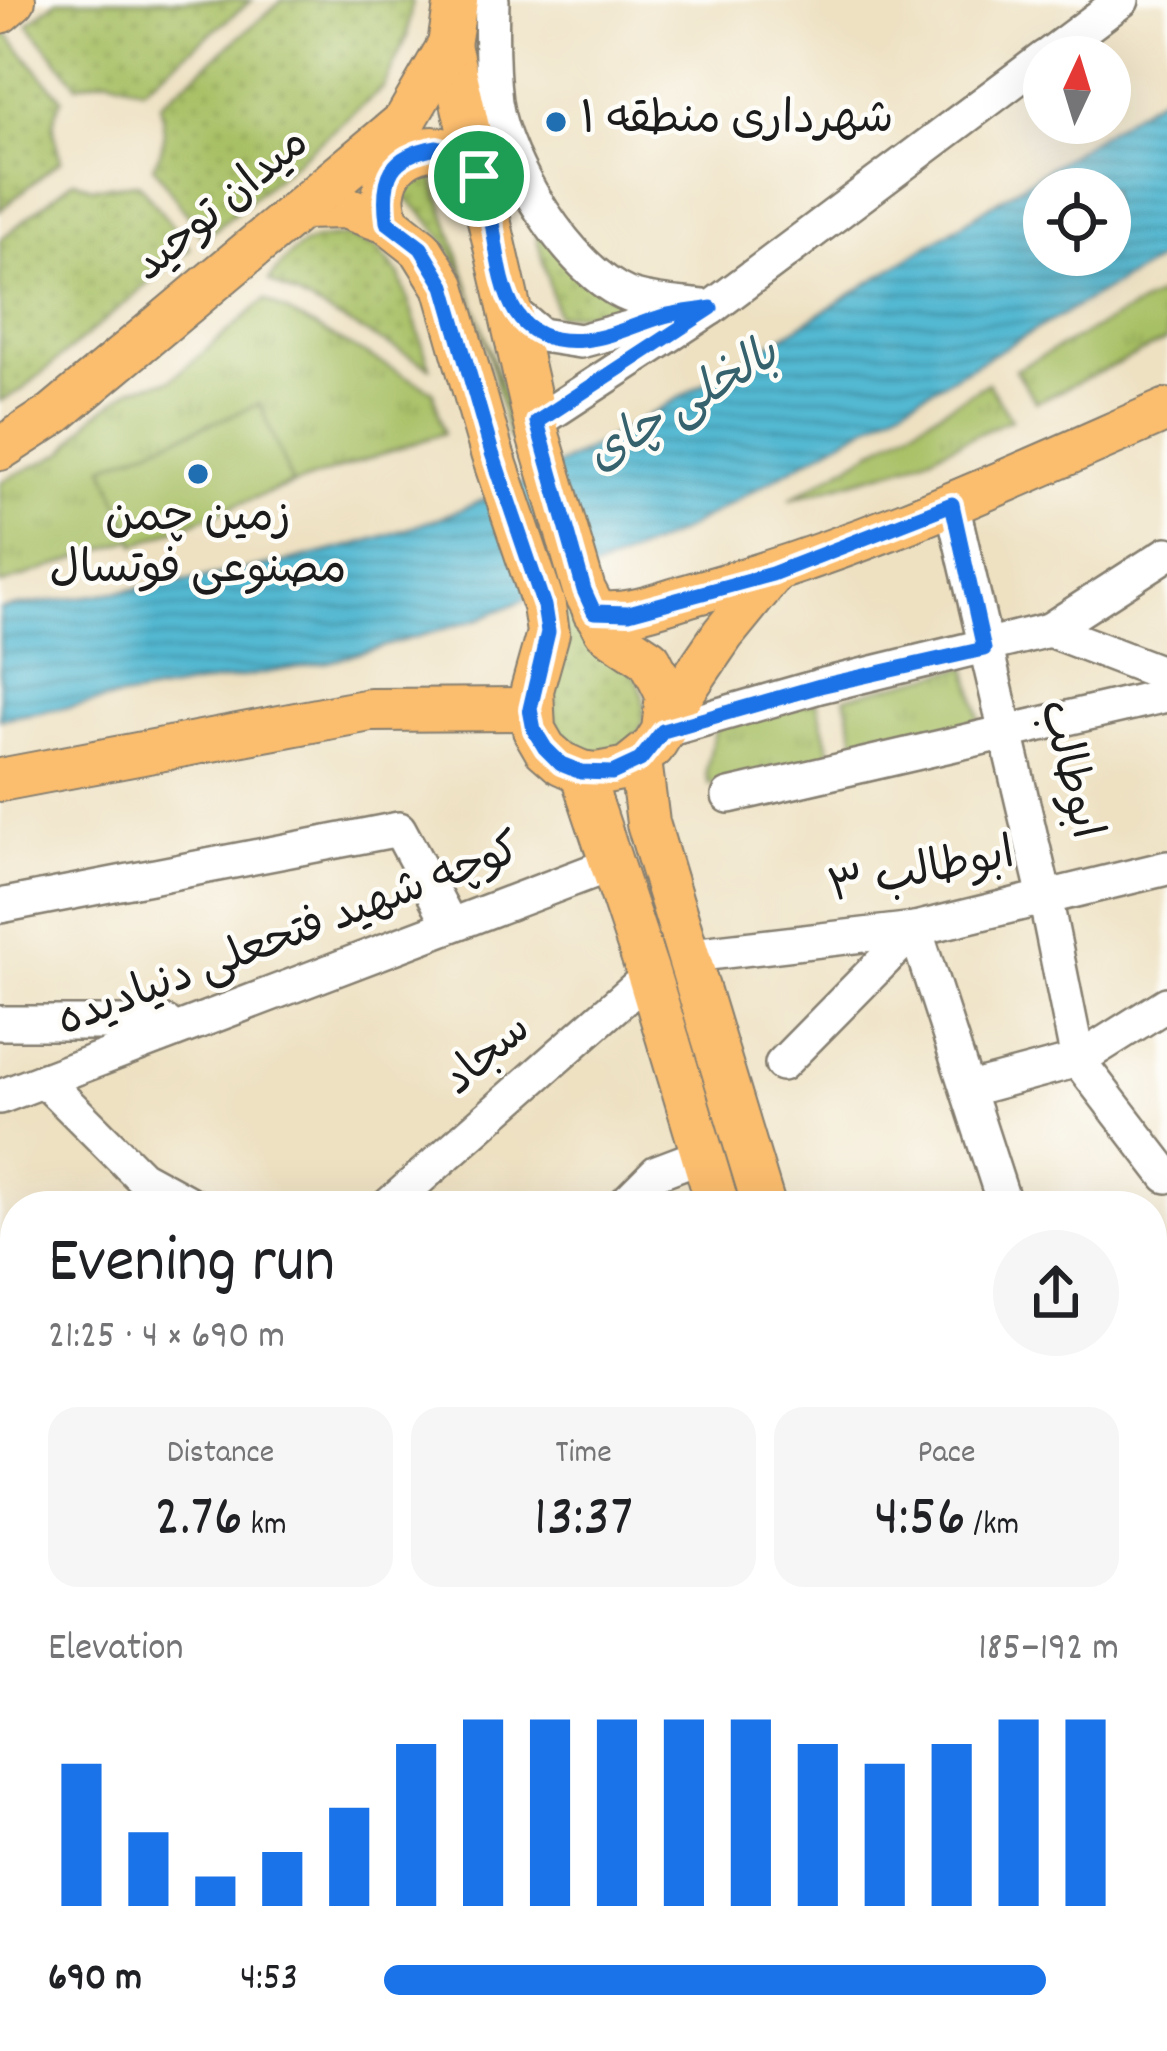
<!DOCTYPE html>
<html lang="en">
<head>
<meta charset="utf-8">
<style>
	:root { --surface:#fff; --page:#f6f6f6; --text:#202124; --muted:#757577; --accent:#1a73e8 }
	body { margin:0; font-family:Dekko,"Playpen Sans Arabic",sans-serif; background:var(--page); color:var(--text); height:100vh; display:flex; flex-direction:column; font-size:45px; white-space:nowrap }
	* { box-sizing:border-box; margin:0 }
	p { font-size:39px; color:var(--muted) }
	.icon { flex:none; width:66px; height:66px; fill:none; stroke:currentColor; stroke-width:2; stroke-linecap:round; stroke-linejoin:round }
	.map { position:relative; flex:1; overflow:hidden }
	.panel { position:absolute; left:0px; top:1191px; width:1167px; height:861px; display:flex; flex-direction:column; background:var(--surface); border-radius:48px 48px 0 0; box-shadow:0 12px 48px #0002 }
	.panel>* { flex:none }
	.needle { width:78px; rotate:4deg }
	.controls { position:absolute; left:1023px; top:36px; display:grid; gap:24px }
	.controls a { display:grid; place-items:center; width:108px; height:108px; border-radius:50%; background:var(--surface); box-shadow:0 12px 48px #0002; font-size:60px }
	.pin { position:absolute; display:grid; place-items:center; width:102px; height:102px; color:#fff; margin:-51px; border:6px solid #fff; border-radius:50%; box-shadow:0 3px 12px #0007 }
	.round { display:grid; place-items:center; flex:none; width:126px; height:126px; border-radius:63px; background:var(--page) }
	.head { display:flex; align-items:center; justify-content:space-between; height:204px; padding:0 48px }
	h1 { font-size:66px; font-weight:600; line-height:90px }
	.metrics { display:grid; grid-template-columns:repeat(3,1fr); gap:18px; height:204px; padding:12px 48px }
	.metrics div { display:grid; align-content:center; border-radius:30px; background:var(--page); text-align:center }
	.metrics b { font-size:60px; font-weight:600 }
	.metrics small { font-size:33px; font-weight:400 }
	.metrics p { font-size:33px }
	.chart { height:336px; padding:24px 48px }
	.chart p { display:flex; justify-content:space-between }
	.chart svg { width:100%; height:216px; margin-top:12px; stroke:var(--accent); stroke-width:6 }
	ul { padding:0 48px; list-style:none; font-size:39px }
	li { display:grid; grid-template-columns:192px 144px 1fr; align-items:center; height:90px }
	li i { height:30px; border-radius:15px; background:var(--accent) }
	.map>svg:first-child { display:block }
	.grass { fill:url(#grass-dots); stroke:#626e40; stroke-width:3 }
	.park { fill:url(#park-tufts); stroke:#626e40; stroke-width:3 }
	.pitch { fill:#a8c065; stroke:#626e40; stroke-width:3 }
	.water { fill:url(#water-rules); stroke:#386a76; stroke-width:3; fill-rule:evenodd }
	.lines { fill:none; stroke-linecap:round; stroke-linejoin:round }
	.minor-casing { stroke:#857e6f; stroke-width:38 }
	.major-casing { stroke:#857e6f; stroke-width:46 }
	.minor { stroke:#fff; stroke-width:33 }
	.major { stroke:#fbbd6e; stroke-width:42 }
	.route-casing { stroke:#fff; stroke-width:24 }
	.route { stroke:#1a73e8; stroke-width:15 }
	.poi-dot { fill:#1f6fb2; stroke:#fdfcf7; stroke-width:4.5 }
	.labels { text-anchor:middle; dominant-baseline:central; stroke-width:9; stroke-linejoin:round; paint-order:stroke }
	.poi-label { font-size:45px; fill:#1c1c1c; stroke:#fdfcf7; text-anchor:start }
	.street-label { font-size:45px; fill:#1c1c1c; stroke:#fdfcf7 }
	.water-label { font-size:48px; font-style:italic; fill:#35626d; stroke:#fdfcf7 }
</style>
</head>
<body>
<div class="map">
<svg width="1167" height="2051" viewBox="0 0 1167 2051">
	<defs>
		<pattern id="grass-dots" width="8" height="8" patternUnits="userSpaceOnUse" patternTransform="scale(3)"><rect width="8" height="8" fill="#a8c065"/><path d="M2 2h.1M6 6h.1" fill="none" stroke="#90a457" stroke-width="1.8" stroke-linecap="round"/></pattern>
		<pattern id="park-tufts" width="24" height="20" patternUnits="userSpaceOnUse" patternTransform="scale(3)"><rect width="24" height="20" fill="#a8c065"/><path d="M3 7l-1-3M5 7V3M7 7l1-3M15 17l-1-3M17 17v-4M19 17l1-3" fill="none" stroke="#90a457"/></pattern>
		<pattern id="water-rules" width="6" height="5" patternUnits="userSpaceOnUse" patternTransform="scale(3)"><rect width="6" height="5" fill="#53b8d1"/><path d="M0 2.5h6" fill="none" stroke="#4495a9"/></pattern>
	</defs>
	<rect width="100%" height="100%" fill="#fdfcf7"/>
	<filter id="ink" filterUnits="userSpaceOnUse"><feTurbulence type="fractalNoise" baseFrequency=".00833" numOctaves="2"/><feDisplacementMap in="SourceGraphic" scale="24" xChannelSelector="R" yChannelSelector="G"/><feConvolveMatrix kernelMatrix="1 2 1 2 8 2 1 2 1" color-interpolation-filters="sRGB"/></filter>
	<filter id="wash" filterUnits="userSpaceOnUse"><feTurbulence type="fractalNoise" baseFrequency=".004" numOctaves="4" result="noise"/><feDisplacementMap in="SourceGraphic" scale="48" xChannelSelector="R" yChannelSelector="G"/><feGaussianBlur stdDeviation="2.7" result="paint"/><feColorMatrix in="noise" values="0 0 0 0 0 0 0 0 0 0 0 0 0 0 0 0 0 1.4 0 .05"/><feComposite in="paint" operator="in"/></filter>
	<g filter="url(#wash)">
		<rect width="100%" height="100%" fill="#eee1c2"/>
		<!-- grass -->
		<g class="grass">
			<path d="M57,0h195l-110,89 -33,-11 -32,7 -49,-61z"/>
			<path d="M283,0h129l-5,36 -24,52 -179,151 -51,-73c14,-20 12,-38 7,-62z"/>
			<path d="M6,33l56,66c-12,23 -9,37 -1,61l-61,50v-171z"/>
			<path d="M430,167l87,268 -8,4c-22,-84 -33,-191 -108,-244l5,-24z"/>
			<path d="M74,180l19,8 45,-5 52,65 -168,142 -22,11v-161z"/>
			<path d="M534,226l94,83 -71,6z"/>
			<path d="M348,237l28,10 24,29 30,91 -161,-86c26,-35 34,-43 79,-44z"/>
			<path d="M572,592l65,86c33,77 -60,101 -80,47 -10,-26 3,-47 7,-73 3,-17 -3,-39 -6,-56z"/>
		</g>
		<!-- park -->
		<g class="park">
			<path d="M1161,294l6,11v35l-131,62 -21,-32z"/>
			<path d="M265,300l168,91 11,42 -444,152v-103l64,-30 29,-35 40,-29 38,-8z"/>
			<path d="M988,383l23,36 -102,46 -119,34z"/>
			<path d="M967,667l13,54 -122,29 -13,-53z"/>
			<path d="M817,701l14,55 -122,29 -3,-14 10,-44z"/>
		</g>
		<!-- pitch -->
		<path class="pitch" d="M260,404l32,79 -156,62 -32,-79z"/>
		<!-- water -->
		<path class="water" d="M1167,92v163l-490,279 -198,85 -151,43 -328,57v-110c148,-22 295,-39 436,-90 107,-39 202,-97 299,-154 146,-87 289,-181 432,-273zM1044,189h66v66h-66z"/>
	</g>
	<g filter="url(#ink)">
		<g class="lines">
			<!-- minor casing -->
			<g class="minor-casing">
				<g id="minor">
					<path d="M492,0c-1,34 -1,68 3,102 9,61 74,169 133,193 24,9 57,9 83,13"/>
					<path d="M1046,57l76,-57"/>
					<path d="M510,310l31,25 39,6 105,-28"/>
					<path d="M537,422l174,-114 333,-250"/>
					<path d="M952,504l93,393 33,163 89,116"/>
					<path d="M1049,630l118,-76"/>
					<path d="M663,731l157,-45 229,-56 118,45"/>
					<path d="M729,796l438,-101"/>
					<path d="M0,906l399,-77 51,95"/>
					<path d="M691,955l224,-26 252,-61"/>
					<path d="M0,1023h166"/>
					<path d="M782,1064l133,-135 90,277"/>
					<path d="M44,1080l97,97 53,29"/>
					<path d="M970,1089l108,-29 89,-56"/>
					<path d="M0,1097l612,-233"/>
					<path d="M388,1206l261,-230"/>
					<path d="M623,1206l34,-34 45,-17"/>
					<path d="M1152,1277l15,-4"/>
					<path d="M1152,1397l15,-4"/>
					<path d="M0,1477l15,7"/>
					<path d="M0,1588l15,-29"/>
					<path d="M1152,1601l15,-4"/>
					<path d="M0,1623l15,9"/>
					<path d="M0,1709l15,-14"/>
					<path d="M1152,1778l15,-3"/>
					<path d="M0,1902l15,-10"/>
					<path d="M423,2037l8,14"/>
					<path d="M535,2051l64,-14"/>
					<path d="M713,2051l15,-14"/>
				</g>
			</g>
			<!-- major casing -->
			<g class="major-casing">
				<g id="major">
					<path d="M0,12l14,-12"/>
					<path d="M302,208l42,-1 43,15 34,27 23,37 48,167 52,153 4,27 -16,57 2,40 11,19 16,14 20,9 15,2 31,-6 26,-21 10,-16 4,-37 -17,-34 -45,-30 -21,-40 -45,-152 -90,-393"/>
					<path d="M387,222c-1,-9 -5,-21 -3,-30 4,-36 44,-55 75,-37 8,5 14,14 20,21"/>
					<path d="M0,449l54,-35 351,-293 44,-76 7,-45"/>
					<path d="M594,612c34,6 67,-9 99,-18 164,-43 319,-116 474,-184"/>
					<path d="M665,719l58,-85 49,-60"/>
					<path d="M640,760l8,63 116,383"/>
					<path d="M581,772l68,204 69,230"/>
					<path d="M0,780l370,-70 160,-1"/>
					<path d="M1152,1912l15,-7"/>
					<path d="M1152,1986l15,-7"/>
					<path d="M959,2037l4,14"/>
					<path d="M832,2051l2,-14"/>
					<path d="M896,2051l18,-14"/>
					<path d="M1026,2051l27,-14"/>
				</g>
			</g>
			<!-- minor -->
			<use href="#minor" class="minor"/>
			<!-- major -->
			<use href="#major" class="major"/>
		</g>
	</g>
	<g class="lines" filter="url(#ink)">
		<!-- route casing -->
		<g class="route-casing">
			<path id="route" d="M437,147c8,3 20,5 26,11 55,41 3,193 121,182 28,-3 53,-16 80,-24 15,-4 31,-5 47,-8l-174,114 47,168 10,22 35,1 143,-39 180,-70 32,145 -164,37 -157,45 -23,29 -28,13 -31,-1 -20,-8 -16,-16 -11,-18 -4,-21 18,-77 -4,-26 -52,-153 -48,-167 -23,-38 -34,-26c-6,-46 3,-67 50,-75z"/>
		</g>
		<!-- route -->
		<use href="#route" class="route"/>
	</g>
	<!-- markers -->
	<g class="poi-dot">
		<circle cx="556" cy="122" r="12"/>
		<circle cx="198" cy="474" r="12"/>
	</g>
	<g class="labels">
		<!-- poi labels -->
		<g class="poi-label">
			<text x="580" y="122">شهرداری منطقه ۱</text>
			<text x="198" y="520" text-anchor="middle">زمین چمن<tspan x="198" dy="52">مصنوعی فوتسال</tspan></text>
		</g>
		<!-- street labels -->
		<g class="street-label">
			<text transform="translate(223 207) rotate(-40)">میدان توحید</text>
			<text transform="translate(1067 770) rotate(76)">ابوطالب</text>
			<text transform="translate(922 874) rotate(-11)">ابوطالب ۳</text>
			<text transform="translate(290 938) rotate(-21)">کوچه شهید فتحعلی دنیادیده</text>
			<text transform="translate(489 1057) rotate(-41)">سجاد</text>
		</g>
		<!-- water labels -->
		<g class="water-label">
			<text transform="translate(684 408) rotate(-31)">بالخلی چای</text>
		</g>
	</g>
</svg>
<div class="controls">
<a><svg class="needle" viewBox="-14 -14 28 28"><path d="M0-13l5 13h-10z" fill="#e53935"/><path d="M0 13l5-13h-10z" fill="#757577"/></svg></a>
<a><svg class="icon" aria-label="locate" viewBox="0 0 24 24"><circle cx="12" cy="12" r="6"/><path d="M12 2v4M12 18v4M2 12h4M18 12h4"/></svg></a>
</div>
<div class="pin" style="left:479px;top:176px;background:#1e9e55"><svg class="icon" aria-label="arrive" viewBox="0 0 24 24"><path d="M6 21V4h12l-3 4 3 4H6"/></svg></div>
<section class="panel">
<div class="head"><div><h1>Evening run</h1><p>21:25 · 4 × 690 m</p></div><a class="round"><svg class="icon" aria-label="share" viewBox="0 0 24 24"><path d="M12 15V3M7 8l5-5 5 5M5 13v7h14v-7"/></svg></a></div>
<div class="metrics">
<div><p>Distance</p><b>2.76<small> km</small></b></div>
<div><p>Time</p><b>13:37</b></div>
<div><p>Pace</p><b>4:56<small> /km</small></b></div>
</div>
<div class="chart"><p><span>Elevation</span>185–192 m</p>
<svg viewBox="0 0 160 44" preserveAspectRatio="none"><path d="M5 44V15M15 44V29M25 44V38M35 44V33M45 44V24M55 44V11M65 44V6M75 44V6M85 44V6M95 44V6M105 44V6M115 44V11M125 44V15M135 44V11M145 44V6M155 44V6"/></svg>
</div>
<ul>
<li><b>690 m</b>4:53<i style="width:90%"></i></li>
</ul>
</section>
</div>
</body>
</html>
